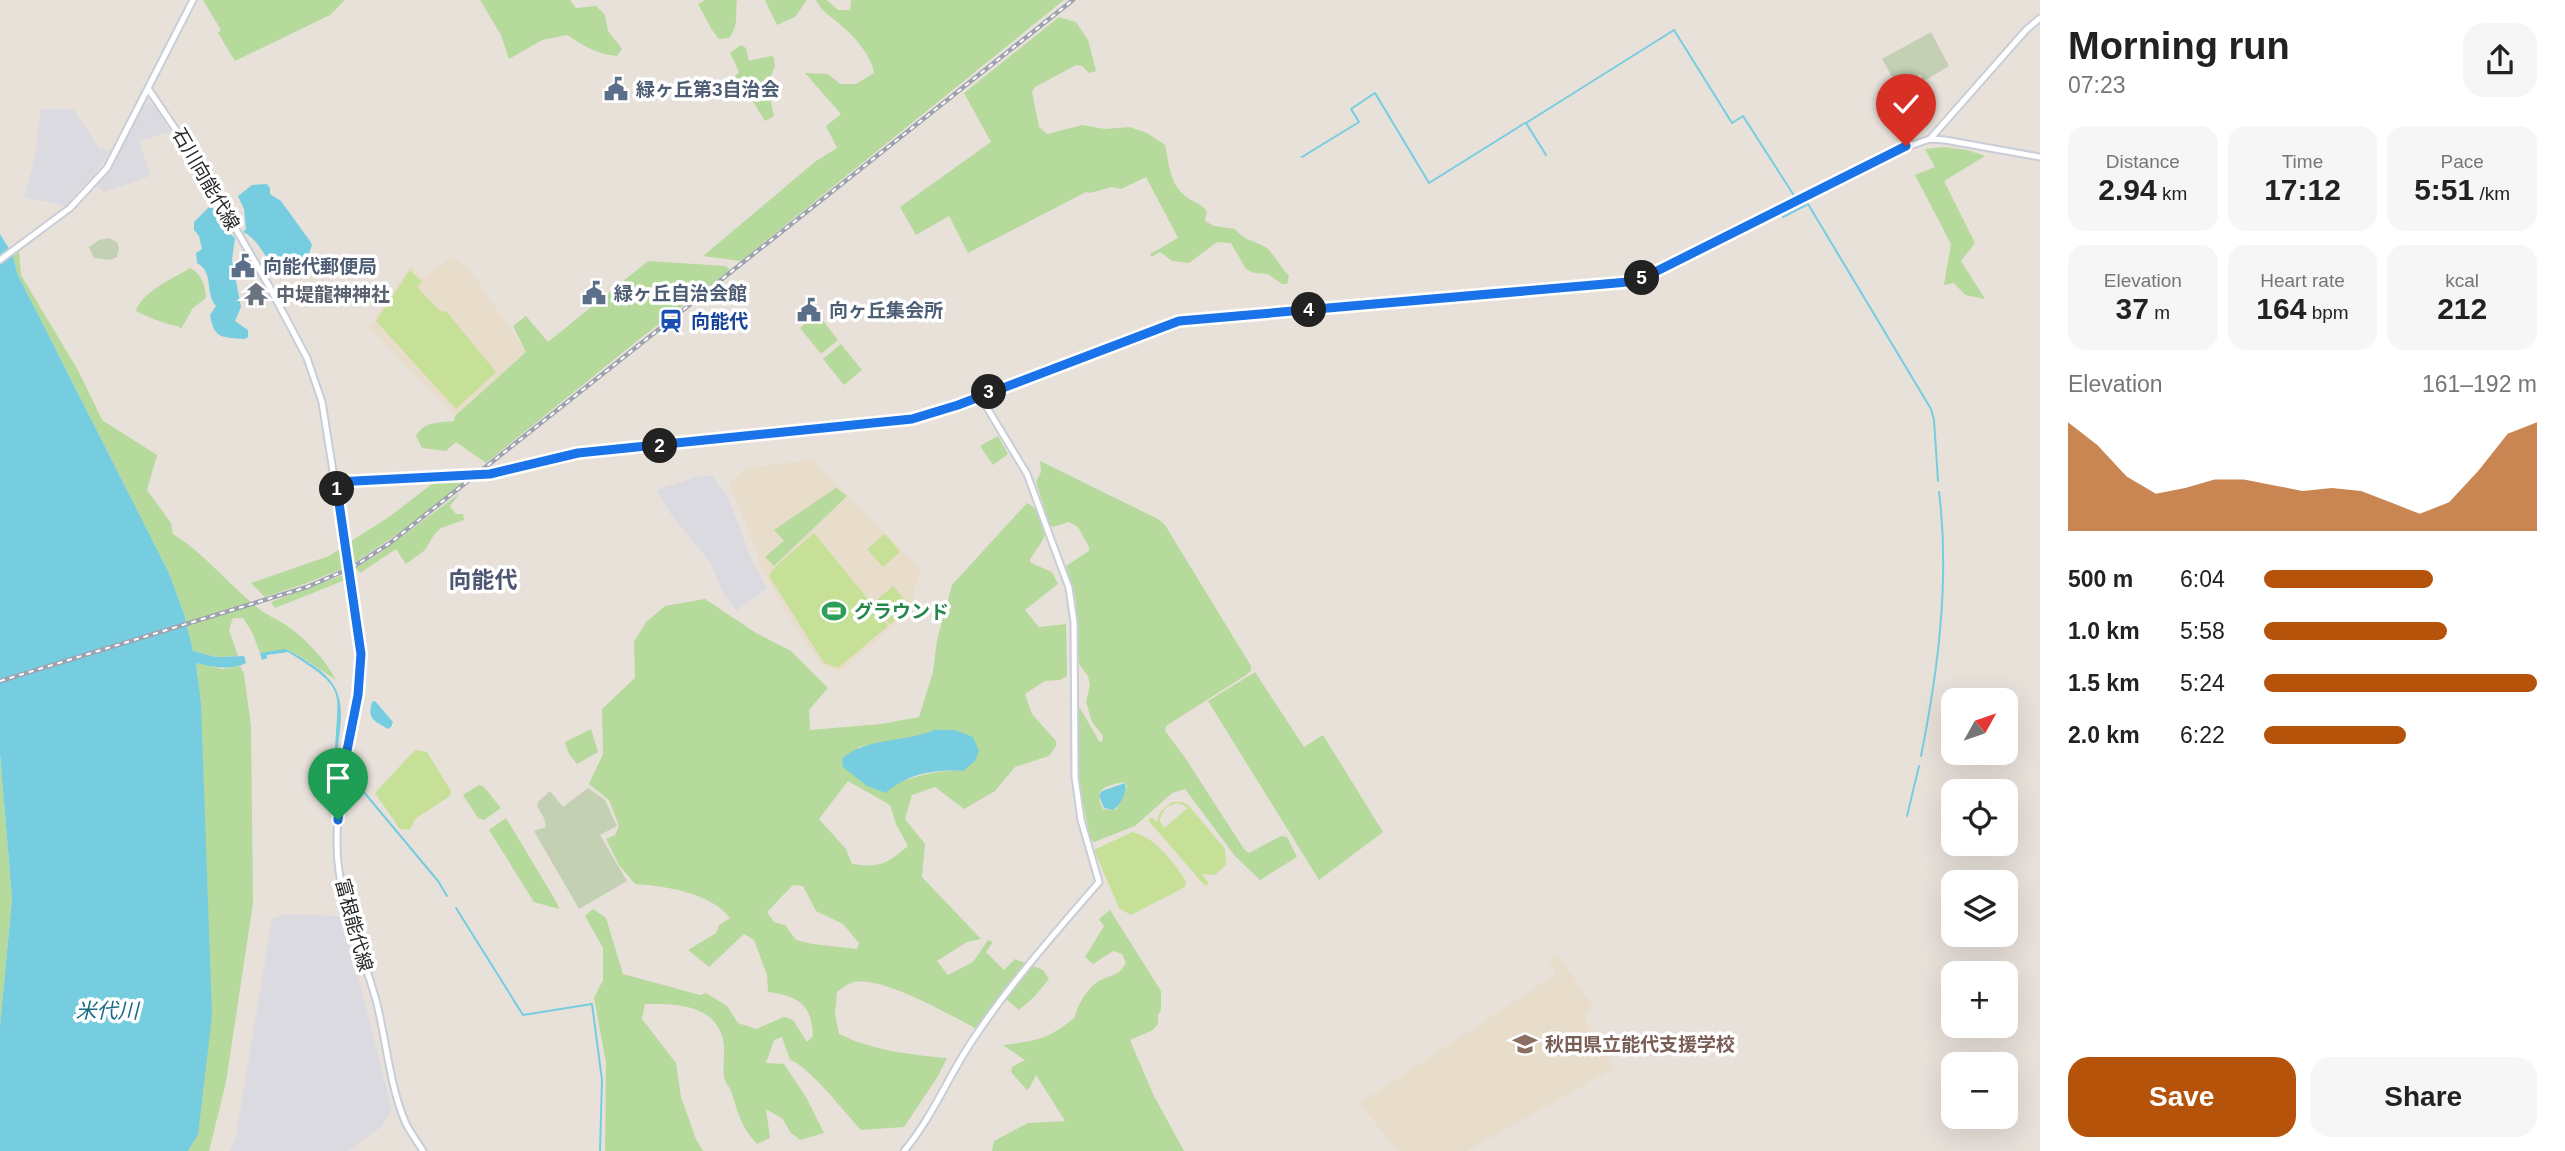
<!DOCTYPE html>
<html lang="en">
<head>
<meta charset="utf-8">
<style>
	:root { --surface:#fff; --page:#f6f6f6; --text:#222; --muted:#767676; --accent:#b45309 }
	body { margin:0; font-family:Helvetica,"Noto Sans JP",sans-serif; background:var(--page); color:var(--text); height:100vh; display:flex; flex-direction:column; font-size:26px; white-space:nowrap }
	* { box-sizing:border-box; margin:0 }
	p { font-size:23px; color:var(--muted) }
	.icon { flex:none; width:38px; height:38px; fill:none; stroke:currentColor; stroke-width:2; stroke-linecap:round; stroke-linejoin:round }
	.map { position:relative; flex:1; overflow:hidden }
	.drawer { display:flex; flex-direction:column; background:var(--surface); width:525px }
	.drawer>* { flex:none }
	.needle { width:46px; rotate:50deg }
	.controls { position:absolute; left:1941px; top:688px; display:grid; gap:14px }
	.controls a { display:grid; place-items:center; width:77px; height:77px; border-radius:14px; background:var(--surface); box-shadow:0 7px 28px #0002; font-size:35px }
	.pin { position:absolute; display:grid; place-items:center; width:60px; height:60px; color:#fff; margin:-72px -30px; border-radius:50% 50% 50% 0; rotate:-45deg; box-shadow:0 0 7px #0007 }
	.pin .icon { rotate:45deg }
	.km { position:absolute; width:35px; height:35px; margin:-18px; border-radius:50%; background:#222; color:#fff; font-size:19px; line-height:35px; text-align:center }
	.round { display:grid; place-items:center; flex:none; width:74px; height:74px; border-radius:21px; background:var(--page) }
	.overview { display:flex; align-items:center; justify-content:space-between; height:119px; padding:0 28px }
	h1 { font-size:38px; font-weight:800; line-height:52px }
	.stats { display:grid; grid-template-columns:repeat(3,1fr); gap:10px; height:119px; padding:7px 28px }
	.stats div { display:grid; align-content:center; border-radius:18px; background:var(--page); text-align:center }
	.stats b { font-size:30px; font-weight:800 }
	.stats small { font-size:19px; font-weight:400 }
	.stats p { font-size:19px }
	.chart { height:196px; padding:14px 28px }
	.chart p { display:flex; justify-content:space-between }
	.chart svg { width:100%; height:126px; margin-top:7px; fill:var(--accent); opacity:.7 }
	.primary-button { display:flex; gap:14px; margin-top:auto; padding:14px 28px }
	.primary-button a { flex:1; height:80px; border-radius:21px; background:var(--accent); color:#fff; font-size:28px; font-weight:800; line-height:80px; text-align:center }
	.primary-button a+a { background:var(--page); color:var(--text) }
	ul { padding:0 28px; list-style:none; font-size:23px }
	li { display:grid; grid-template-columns:112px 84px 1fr; align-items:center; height:52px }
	li i { height:18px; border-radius:9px; background:var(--accent) }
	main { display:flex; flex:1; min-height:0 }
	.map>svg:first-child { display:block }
	.industrial { fill:#dbdae1 }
	.education { fill:#e8dccb }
	.green { fill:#b6d99c; fill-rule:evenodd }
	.cemetery { fill:#c3d0b3 }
	.pitch { fill:#c7e098; fill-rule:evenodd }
	.water { fill:#77cde0 }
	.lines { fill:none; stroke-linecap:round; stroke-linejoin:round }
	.stream { stroke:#77cde0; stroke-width:2 }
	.secondary-casing { stroke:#c8cdd8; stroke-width:9 }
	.secondary { stroke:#fff; stroke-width:5 }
	.rail-casing { stroke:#9ea2af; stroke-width:4.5 }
	.rail { stroke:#fff; stroke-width:2; stroke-dasharray:5; stroke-linecap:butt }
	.secondary-bridge-casing { stroke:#c8cdd8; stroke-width:9; stroke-linecap:butt }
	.secondary-bridge { stroke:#fff; stroke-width:5 }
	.route-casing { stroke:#fff; stroke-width:14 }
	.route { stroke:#1a73e8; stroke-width:9 }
	.labels { text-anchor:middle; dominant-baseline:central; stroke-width:7; stroke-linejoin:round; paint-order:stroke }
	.service-label { font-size:19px; font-weight:bold; fill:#4e5e75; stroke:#fff; text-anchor:start }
	.street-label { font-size:19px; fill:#272727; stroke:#fff }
	.worship-label { font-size:19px; font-weight:bold; fill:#5b616d; stroke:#fff; text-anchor:start }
	.transit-label { font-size:19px; font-weight:bold; fill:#164399; stroke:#fff; text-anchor:start }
	.leisure-label { font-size:19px; font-weight:bold; fill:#27864d; stroke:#fff; text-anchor:start }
	.education-label { font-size:19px; font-weight:bold; fill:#785e54; stroke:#fff; text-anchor:start }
	.water-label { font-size:21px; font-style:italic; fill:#1b6b87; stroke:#fff }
	.quarter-label { font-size:23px; font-weight:bold; fill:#4d5772; stroke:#fff }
</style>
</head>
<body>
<main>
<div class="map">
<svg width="2040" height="1151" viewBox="0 0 2040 1151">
	<rect width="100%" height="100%" fill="#e8e1da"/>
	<!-- industrial -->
	<g class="industrial">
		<path d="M149,103l6,3 15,26 -31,9 11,35 -47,16 -7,-8 48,-78z"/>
		<path d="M41,109h32l26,39 12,2 -15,22 -31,34 -41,-9 11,-39z"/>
		<path d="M713,475l5,11 8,6 26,69 15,27 -31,23 -12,-17 -14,-32 -38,-46 -16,-26 40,-13z"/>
		<path d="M285,914l56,2 4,9 47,185 -10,16 -33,25h-119l6,-15 36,-217z"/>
	</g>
	<!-- education -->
	<g class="education">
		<path d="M452,257l18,13 56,82 -71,64 -86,-89 42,-62 12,13z"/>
		<path d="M813,460l109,110 -8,20 -2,19 -70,62 -19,-4 -29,-42 -33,-58 -8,-26 -22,-52 -1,-6 15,-15z"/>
		<path d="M1558,955l35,52 -8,6 1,8 28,47 -147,83h-70l-37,-48 196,-129 -8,-14z"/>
	</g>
	<!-- green -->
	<g class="green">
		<path d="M203,0h142l-15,15 -95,46 -17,-28 3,-3z"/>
		<path d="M480,0h90l6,8 20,-2 9,9 3,16 14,18 -5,7c-20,-2 -33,-10 -50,-21l-25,5 -33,19 -8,-24z"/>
		<path d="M705,0h32c-2,15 2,26 -8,38l-10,1 -7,-9 -14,-26z"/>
		<path d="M765,0h42l-12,17 -18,8z"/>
		<path d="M816,0h11l11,10h12l1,-10h213l-323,261 -38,-5 113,-95 21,-13 -11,-22 15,-12 -36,-41 23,1 12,10h16l18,-11c-2,-16 -19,-36 -31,-46 -10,-10 -21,-14 -27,-27z"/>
		<path d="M1059,17l17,5 12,18 8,31 -7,2 -7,-7 -6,-1 -41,22 -3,5 7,35 8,7 35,-9 23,4 25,-2 17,6 18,12c4,16 4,37 18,49 8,8 15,7 24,17l-2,10 9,5 21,3c11,14 24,12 33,20 8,8 13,19 21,27l-2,8h-5l-14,-10 -14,-1 -8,-4 -15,-26 -14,-1 -28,21 -17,-2 -12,-9 -8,5 -2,-3 28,-16 -32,-61 -25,12 -9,-2 -22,6 -4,-1 -118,61 -19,-37 -33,19 -16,-28 91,-65 -27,-49z"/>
		<path d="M741,45l5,3 3,13 22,-5 3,1 1,10c-9,16 -5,31 -1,49l-9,5 -15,-24 -13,5 -12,-15 14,-15 -9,-19z"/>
		<path d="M1944,147l23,3 18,6 -41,25 31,62 -14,18 24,38 -20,-4 -11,-12 -10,2 7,-41 -36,-69 20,-8 -10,-18z"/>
		<path d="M19,250l2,25 58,97 23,48 55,35 -10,35 24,33 2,11c32,20 56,51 85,74 8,7 19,11 28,17 20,14 39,34 50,55l-41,-27 -12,-2 -23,2 -8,-21 -9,-14h-10l-4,12 9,26 -22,1 -23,-6 -9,-37 -15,-41 -152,-300 -4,-18z"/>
		<path d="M648,261l78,5 4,4 -88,67 -156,126 -30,-21 -10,9 -24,-3 -6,-12c8,-15 23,-13 38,-15l1,-5 71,-64 -13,-26 13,-10 22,26z"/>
		<path d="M190,268c11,5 16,19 16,30l-13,10 -12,21 -3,-3c-9,0 -32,-10 -42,-15 6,-20 37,-32 54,-43z"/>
		<path d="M818,314l20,26 -17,14 -21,-26z"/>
		<path d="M841,344l21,26 -18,15 -21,-26z"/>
		<path d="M998,436l10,18 -15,11 -13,-19z"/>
		<path d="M1040,461l118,58 7,6 86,141v5l-5,4 -80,51 -1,5 19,25 60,93 5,4 32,-17 6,1 10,20 -37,23 -25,-24 -50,-67 -13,4 -37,33 -41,16 -4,-3 -11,-57 -2,-72 3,-2 19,33 3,1 1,-6 -11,-14 -6,-20 4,-17 -2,-9 -9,-12 -3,-64 -10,-34 23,-15v-4l-11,-20 -9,-5 -16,5 -3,-2 -14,-43 5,-10zM1125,782l2,4 -11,24 -13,-1c-11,-21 4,-24 22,-27z"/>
		<path d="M436,481h31l-62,48 -51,34 -6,-20 41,-26z"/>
		<path d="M836,488l11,8 -73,70 -9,-9 19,-16 -10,-11z"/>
		<path d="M460,493l-10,13 6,8h7l1,6 -23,8 -7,7 -9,15 -19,14 -10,-15 -36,24 -4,-5 24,-15z"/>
		<path d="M1027,503c9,4 20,19 18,30 -1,8 -11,19 -15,27l1,3 21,9 6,12 -33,26 14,17 27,-3 1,52 -7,4 -15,1 -20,13 7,20 24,27v5l-7,10 -34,11 -20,24 -31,18 -29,-22 -23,8 -7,24 20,25 -3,33 59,62 -14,3 -30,19 11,14 25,-13 15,-22 5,2 -7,10 18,18 11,-11 28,11 6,9 -15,18 -15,13 -12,-10 -32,28c-25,-13 -97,-55 -124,-45 -5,2 -10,6 -14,9l-2,22 4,20c33,16 71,21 108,24l-9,18 -34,51 -43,3c-15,-16 -52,-64 -71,-70l-8,-23 -8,3 -8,23 18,1 22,33 18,36 -24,7 -10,-8 -7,-13 -17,-10 4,29 -13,6c-16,-17 -19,-32 -26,-53 -2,-5 -7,-10 -7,-15 -2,-13 3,-28 -3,-43 -12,-30 -49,-29 -76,-29l-3,15 34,44 5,34 15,42 7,12h-98l1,-88 -12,-65 9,-18v-32l-18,-32 8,-7 13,9 17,56 77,21 6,-2 21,13 11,17 18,6 28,-12 9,3 14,22 6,-6c-1,-32 -15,-40 -45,-44l-1,-17 -13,-35 -10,-6 -35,33 -21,-17 28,-17 3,-8 11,-7c-19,-25 -64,-32 -95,-34l-16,-19 -13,-26 9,-4 4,-9 -10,-26 -20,-16 14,-30 -1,-45 33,-31 -1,-36 12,-20 19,-16 40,-7 51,34 35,18 37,37 -19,22 1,20 71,-6 38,-7 14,-45 4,-32 15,-55zM934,730l29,40c-24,0 -43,5 -66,13l-39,-36 58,-9zM848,781l42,24 6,19 12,22c-21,18 -29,22 -56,18l-6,-15 -27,-30zM793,885l10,1 13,25 27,13 16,19 -2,6 -45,-5 -16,-4 -11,-15 -11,-3 -7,-10z"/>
		<path d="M340,549l4,19 -37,15 -42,14 -14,-14 78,-27z"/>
		<path d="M343,575l2,5 -70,28 -4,-6z"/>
		<path d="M196,663l26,6 18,-3 4,8 7,52 2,177 -27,179 -17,69h-21l10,-16v-459z"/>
		<path d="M1255,672l49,75 19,-12 60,97 -64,48 -111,-179z"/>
		<path d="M591,729l7,23 -21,12 -8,-10 -4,-12z"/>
		<path d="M0,754l12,144 -12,129z"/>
		<path d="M479,785l5,2 17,21 -17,12 -6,-2 -15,-23z"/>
		<path d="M506,818l51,85 2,6 -25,-7 -45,-72z"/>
		<path d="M1110,910l51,81v19l-3,5v9l-5,6 -23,10 23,54 31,57h-192l2,-10 34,-18 37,-2 -29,-46 -6,12 -3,3 -16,-18 1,-5 13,-7 -22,-15c34,-4 46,-6 72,-28 2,-13 16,-34 28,-38 12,-5 15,-3 23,-16l-4,-9 -9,-3 -20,13 -8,-7 19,-31 -5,-7z"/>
	</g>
	<!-- cemetery -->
	<g class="cemetery">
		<path d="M1931,32l18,34 -25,15 -4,-7 -22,13 -16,-28z"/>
		<path d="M109,238l8,4 2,6 -2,9 -7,3 -16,-2 -5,-11 10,-7z"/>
		<path d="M588,788l17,12 12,26 -17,9 27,46 -48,28 -45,-78 12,-4 -2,-9 -7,-12 2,-5 11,-10 13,16z"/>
	</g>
	<!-- pitch -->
	<g class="pitch">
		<path d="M410,270l12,12 -5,5 23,24 7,1 49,60 -40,37 -80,-88z"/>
		<path d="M814,533l58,71 21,-18 17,20 -20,18 -10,-10 8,12 -50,42 -14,-5 -55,-87 5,-8z"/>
		<path d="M885,534l15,18 -17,15 -16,-18z"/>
		<path d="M415,750l12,2 24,39 -1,5 -35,23 -5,11 -10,-1 -25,-36z"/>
		<path d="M1172,802h11l5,3 37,44 1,16 -11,10 -13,-1 7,9 -4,3 -57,-66 4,-3 5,5 3,-10zM1178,803l10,5 -24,20 -4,-7c1,-11 8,-16 18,-18z"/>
		<path d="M1132,832c22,4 43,31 54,50l-1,5 -54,28 -12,-7 -25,-58z"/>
	</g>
	<!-- water -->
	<g class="water">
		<path d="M267,184l3,4v6l11,7 29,40 2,4 -10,28c-36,6 -36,-31 -59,-41l3,-3 -2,-20 -6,-13 14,-11z"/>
		<path d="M209,207l7,2 12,23 7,6 -3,22 9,47 -6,14 13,9v7l-3,2c-22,-2 -31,1 -35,-24l6,-9c-12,-13 -1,-33 -19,-43l-1,-10 6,-4 -3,-13 -5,-6v-8z"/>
		<path d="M0,234l13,21 4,18 152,300 15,41 9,37 23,6 28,-1 2,7c-16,8 -33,4 -50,0l5,41 11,311 -14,120 -10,16h-188v-124l12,-129 -12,-144z"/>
		<path d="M285,649c10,4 20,11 29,17 36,24 27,52 23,90l-2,-1c2,-67 15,-64 -47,-103l-21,3v3l-5,2 -2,-7z"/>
		<path d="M375,701l18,21 -2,5 -3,2c-14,-9 -21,-9 -16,-27z"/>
		<path d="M934,730h21l18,7 6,14 -4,10 -12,10c-29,-2 -56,3 -77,22l-19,-7 -24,-19 -1,-8c23,-22 63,-16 92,-29z"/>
		<path d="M1125,783c3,8 -5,23 -12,27l-9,-2 -5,-12 3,-5z"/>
	</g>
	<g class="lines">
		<!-- stream -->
		<g class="stream">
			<path d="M1546,155l-20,-32 148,-93 58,93 11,-7 52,81"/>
			<path d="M1302,157l57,-35 -8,-13 24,-16 54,90 96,-60"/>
			<path d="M1783,217l25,-13 123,205 3,11 4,61"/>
			<path d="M1921,756c17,-85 29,-177 18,-264"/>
			<path d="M353,779l85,102 9,15"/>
			<path d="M1907,816l12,-50"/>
			<path d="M456,908l67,107 69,-11 10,76 -2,71"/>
		</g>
		<!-- secondary casing -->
		<g class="secondary-casing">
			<g id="secondary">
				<path d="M149,90l42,62 78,134 38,72 15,44 24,151"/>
				<path d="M1930,139l96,-109 14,-12"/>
				<path d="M0,260l70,-52 37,-40 86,-168"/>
				<path d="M336,483l154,-9 88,-21 335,-34 45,-14 221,-84 449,-39 19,-6 248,-125 35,-12 15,1 95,17"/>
				<path d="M350,575c5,31 12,63 11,95 -3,59 -25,115 -24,174 0,53 25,106 39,156 10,38 13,82 28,119 4,11 13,22 19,32"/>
				<path d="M904,1151c28,-33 44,-74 68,-110 36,-55 84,-109 127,-159l-18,-62 -6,-43 -1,-155 -5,-34 -42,-114 -47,-78"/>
			</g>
		</g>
		<!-- secondary -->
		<use href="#secondary" class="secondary"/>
		<!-- rail casing -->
		<g class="rail-casing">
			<path id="rail" d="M0,681l307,-94 46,-20 37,-24 683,-543"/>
		</g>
		<!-- rail -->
		<use href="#rail" class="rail"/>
		<!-- secondary-bridge casing -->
		<g class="secondary-bridge-casing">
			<path id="secondary-bridge" d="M346,553l4,22"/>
		</g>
		<!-- secondary-bridge -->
		<use href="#secondary-bridge" class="secondary-bridge"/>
	</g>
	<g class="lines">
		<!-- route casing -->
		<g class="route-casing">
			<path id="route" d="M338,820l4,-44 16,-81 3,-41 -25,-172 154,-8 88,-21 334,-34 46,-14 221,-84 449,-39 19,-6 259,-130"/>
		</g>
		<!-- route -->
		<use href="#route" class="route"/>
	</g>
	<!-- icons -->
	<defs>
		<g id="civic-bare" transform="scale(1.89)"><path d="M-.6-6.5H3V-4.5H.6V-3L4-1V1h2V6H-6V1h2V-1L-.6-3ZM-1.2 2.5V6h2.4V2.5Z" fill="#5c6f8a" stroke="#fff" stroke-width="2.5" paint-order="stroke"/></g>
		<g id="temple-bare" transform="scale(1.89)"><path d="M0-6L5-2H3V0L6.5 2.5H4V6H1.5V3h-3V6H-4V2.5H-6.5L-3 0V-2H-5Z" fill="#6b7280" stroke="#fff" stroke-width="2.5" paint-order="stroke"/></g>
		<g id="station-bare" transform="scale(1.89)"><path d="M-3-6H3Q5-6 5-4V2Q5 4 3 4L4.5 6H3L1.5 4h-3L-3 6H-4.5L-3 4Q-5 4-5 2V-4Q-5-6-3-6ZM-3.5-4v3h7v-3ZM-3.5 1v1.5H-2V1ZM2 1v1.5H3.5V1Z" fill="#1a4fb4" stroke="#fff" stroke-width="2.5" paint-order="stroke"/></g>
		<g id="stadium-bare" transform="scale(1.89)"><path d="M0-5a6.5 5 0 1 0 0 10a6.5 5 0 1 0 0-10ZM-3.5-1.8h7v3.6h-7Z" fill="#2e9e5b" stroke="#fff" stroke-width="2.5" paint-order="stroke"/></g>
		<g id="school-bare" transform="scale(1.89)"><path d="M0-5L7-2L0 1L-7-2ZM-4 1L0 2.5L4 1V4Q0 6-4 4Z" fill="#8d6e63" stroke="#fff" stroke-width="2.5" paint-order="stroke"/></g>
	</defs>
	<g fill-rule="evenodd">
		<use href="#civic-bare" x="616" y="89"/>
		<use href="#civic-bare" x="243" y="266"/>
		<use href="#civic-bare" x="594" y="293"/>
		<use href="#temple-bare" x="256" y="294"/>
		<use href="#civic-bare" x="809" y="310"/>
		<use href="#station-bare" x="671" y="321"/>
		<use href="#stadium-bare" x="834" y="611"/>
		<use href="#school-bare" x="1525" y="1044"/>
	</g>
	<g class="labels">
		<!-- service labels -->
		<g class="service-label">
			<text x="636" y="89">緑ヶ丘第3自治会</text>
			<text x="263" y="266">向能代郵便局</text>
			<text x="614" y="293">緑ヶ丘自治会館</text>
			<text x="829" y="310">向ヶ丘集会所</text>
		</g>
		<!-- street labels -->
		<g class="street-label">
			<text transform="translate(206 179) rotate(60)">石川向能代線</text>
			<text transform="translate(354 925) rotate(75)">富根能代線</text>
		</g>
		<!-- worship labels -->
		<g class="worship-label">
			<text x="276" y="294">中堤龍神神社</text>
		</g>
		<!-- transit labels -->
		<g class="transit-label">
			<text x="691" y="321">向能代</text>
		</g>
		<!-- leisure labels -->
		<g class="leisure-label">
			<text x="854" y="611">グラウンド</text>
		</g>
		<!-- education labels -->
		<g class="education-label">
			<text x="1545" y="1044">秋田県立能代支援学校</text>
		</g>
		<!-- water labels -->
		<g class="water-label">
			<text x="107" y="1010">米代川</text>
		</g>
		<!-- quarter labels -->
		<g class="quarter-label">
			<text x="483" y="580">向能代</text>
		</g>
	</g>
</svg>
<div class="controls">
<a><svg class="needle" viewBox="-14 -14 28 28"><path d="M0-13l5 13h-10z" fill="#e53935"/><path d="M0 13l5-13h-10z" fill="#767676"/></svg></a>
<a><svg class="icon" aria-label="locate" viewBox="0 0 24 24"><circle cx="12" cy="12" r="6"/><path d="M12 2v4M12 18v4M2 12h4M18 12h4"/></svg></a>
<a><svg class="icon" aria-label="layers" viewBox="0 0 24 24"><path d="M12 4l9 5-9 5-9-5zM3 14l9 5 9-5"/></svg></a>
<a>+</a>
<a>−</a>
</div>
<div class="pin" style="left:338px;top:820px;background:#1e9e55"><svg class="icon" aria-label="arrive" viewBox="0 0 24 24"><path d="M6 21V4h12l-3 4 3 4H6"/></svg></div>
<div class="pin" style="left:1906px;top:146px;background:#d93025"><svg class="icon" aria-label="check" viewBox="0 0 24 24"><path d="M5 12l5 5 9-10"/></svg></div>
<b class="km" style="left:337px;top:489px">1</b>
<b class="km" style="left:660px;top:446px">2</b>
<b class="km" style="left:989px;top:392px">3</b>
<b class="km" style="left:1309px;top:310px">4</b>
<b class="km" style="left:1642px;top:278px">5</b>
</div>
<section class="drawer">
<div class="overview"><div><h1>Morning run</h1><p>07:23</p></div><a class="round"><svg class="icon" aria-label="share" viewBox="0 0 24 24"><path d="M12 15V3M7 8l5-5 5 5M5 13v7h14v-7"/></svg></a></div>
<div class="stats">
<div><p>Distance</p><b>2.94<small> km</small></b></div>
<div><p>Time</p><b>17:12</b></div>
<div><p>Pace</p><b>5:51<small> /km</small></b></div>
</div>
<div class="stats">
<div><p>Elevation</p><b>37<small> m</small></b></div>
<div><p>Heart rate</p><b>164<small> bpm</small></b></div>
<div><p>kcal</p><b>212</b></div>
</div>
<div class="chart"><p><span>Elevation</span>161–192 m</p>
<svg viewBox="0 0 160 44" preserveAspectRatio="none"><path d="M0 44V6L10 14L20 25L30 31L40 29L50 26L60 26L70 28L80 30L90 29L100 30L110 34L120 38L130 34L140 23L150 10L160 6V44z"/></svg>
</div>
<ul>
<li><b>500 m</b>6:04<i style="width:62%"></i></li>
<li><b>1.0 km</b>5:58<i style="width:67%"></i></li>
<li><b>1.5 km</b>5:24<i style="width:100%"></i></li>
<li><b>2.0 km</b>6:22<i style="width:52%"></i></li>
</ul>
<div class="primary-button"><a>Save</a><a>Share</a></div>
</section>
</main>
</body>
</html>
